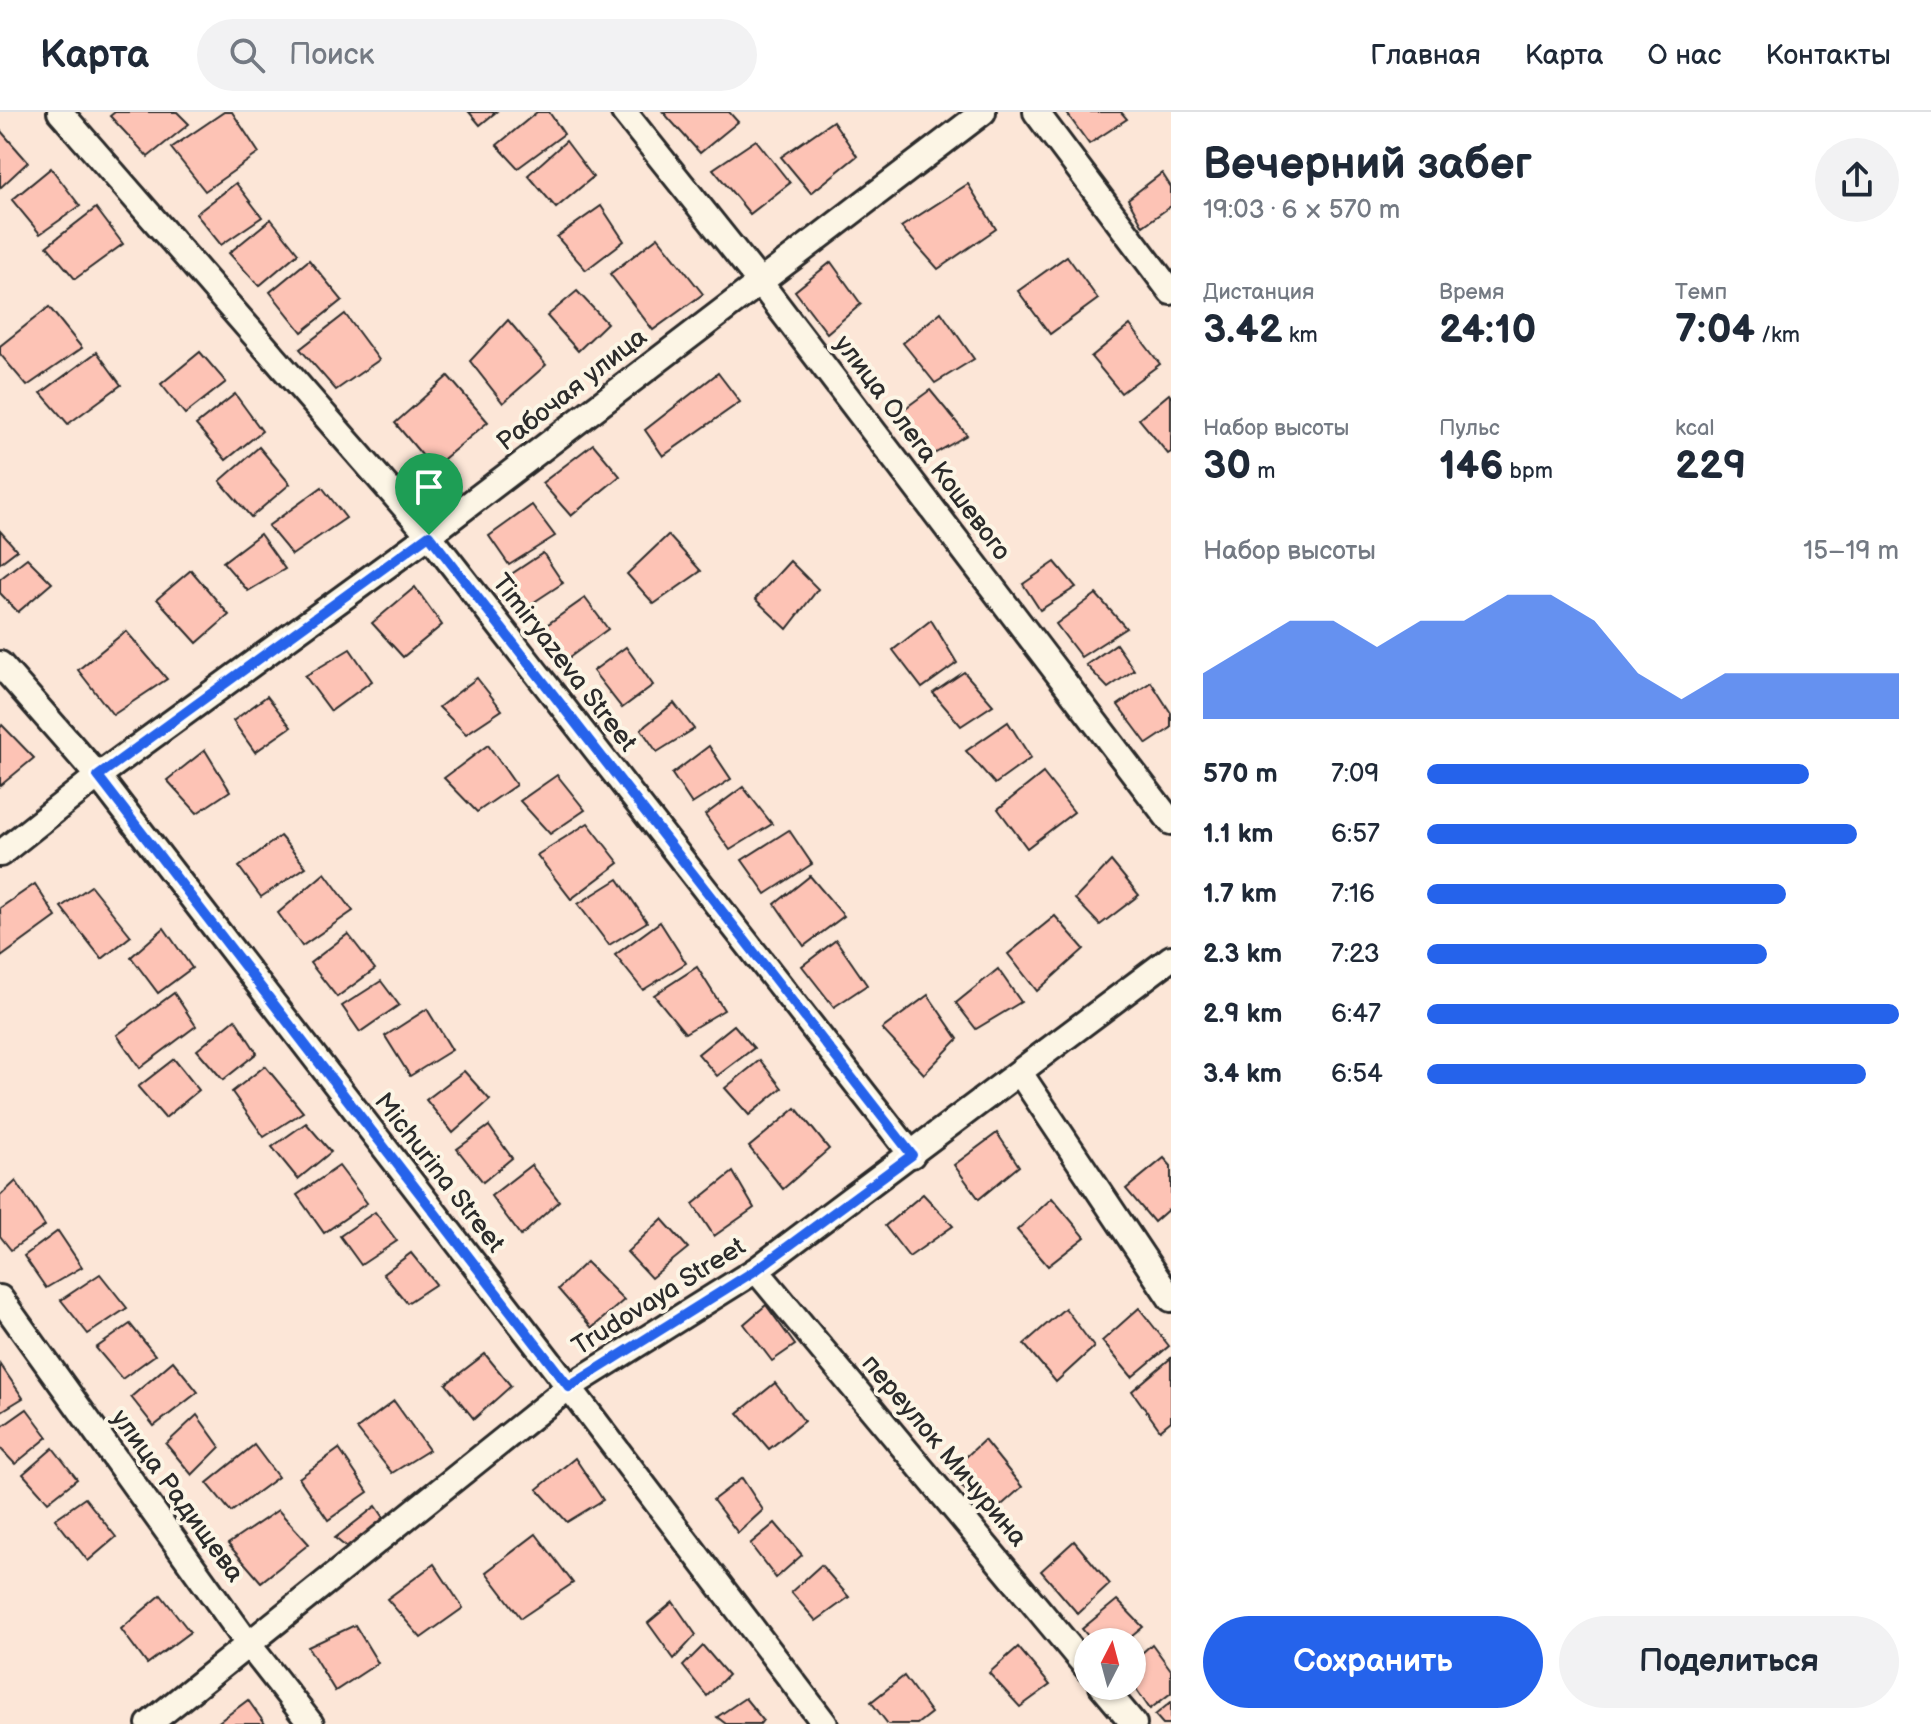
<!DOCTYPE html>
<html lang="ru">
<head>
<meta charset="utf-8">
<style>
	:root { --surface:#fff; --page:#f2f2f3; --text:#1f2937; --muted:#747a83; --line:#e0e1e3; --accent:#2563eb }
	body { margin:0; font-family:"Balsamiq Sans",sans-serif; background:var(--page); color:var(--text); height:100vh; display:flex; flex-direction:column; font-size:30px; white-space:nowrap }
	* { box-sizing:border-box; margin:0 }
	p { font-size:26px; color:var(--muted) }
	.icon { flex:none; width:44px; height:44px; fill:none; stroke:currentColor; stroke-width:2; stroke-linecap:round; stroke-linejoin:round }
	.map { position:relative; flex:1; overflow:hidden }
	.sheet { display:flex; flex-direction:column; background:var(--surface); width:760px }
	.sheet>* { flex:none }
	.needle { width:52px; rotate:6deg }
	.tools { position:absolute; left:1074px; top:1516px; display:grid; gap:16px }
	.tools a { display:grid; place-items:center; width:72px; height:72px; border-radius:50%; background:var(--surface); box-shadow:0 2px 6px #0004; font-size:40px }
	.pin { position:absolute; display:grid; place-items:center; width:68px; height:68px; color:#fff; margin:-82px -34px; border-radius:50% 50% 50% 0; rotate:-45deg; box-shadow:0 0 8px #0007 }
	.pin .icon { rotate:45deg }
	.round { display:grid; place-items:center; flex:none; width:84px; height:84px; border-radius:42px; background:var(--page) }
	.head { display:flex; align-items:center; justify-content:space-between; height:136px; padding:0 32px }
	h1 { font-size:44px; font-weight:800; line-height:60px }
	.stats { display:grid; grid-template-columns:repeat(3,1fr); gap:12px; height:136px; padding:8px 32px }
	.stats div { display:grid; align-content:center }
	.stats b { font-size:40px; font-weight:800 }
	.stats small { font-size:22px; font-weight:400 }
	.stats p { font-size:22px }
	.chart { height:224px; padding:16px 32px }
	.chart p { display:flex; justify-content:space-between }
	.chart svg { width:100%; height:144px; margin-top:8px; fill:var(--accent); opacity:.7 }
	.cta { display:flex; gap:16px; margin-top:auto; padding:16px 32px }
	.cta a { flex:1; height:92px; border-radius:48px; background:var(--accent); color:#fff; font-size:32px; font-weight:800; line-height:92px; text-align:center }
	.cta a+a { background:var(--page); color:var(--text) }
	ul { padding:0 32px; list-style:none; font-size:26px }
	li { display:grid; grid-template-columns:128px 96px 1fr; align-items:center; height:60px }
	li i { height:20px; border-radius:10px; background:var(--accent) }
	header { display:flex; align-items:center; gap:48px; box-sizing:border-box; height:112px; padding:0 40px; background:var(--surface); border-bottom:2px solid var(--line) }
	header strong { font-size:38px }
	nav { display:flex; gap:44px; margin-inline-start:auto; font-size:28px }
	.search { width:560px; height:72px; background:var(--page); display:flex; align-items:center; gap:20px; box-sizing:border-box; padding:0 28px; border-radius:44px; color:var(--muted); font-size:30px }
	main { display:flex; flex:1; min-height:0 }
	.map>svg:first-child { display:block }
	.building { fill:#fdc3b5; stroke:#2b2b2b; stroke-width:2 }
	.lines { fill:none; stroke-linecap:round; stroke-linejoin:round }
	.street-casing { stroke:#2b2b2b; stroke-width:30 }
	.street { stroke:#fcf5e5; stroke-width:24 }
	.route-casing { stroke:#fff; stroke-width:16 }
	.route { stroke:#2563eb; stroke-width:10 }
	.labels { text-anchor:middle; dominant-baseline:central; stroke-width:8; stroke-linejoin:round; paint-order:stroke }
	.street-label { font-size:26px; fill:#2b2b2b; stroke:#fcf5e5 }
</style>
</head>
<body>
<header>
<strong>Карта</strong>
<div class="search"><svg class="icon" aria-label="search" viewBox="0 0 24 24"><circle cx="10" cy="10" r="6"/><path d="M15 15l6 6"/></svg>Поиск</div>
<nav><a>Главная</a><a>Карта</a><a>О нас</a><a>Контакты</a></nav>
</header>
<main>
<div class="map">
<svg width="1171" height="1612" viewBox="0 0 1171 1612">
	<rect width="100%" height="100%" fill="#fce6d7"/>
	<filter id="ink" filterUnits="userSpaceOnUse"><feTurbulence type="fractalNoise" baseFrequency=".0125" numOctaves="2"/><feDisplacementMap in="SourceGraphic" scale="16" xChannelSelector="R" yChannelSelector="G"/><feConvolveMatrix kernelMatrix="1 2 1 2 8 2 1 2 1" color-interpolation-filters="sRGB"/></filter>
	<g filter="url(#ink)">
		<!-- building -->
		<g class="building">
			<path d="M115,0h62l12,12 -41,33 -38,-41z"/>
			<path d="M224,0h8l27,41 -54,38 -34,-43z"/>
			<path d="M469,0h27l-16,13z"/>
			<path d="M537,0h12l15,22 -46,34 -21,-23z"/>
			<path d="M663,0h66l9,10 -38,31z"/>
			<path d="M1066,0h55l6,7 -38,25z"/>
			<path d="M833,9l24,35 -46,37 -30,-36z"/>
			<path d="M0,18l28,32 -28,26z"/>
			<path d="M756,28l34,43 -40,31 -37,-45z"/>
			<path d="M566,29l27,36 -37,31 -28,-33z"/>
			<path d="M51,56l29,38 -40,28 -28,-34z"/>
			<path d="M1162,61l9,14v19l-28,20 -15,-27z"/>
			<path d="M236,71l26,34 -41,28 -25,-31z"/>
			<path d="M968,72l28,45 -58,40 -37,-42z"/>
			<path d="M601,94l23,35 -38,29 -29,-33z"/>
			<path d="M96,96l27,36 -48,35 -28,-33z"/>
			<path d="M271,107l27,34 -39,33 -30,-33z"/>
			<path d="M658,125l45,57 -50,36 -43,-56z"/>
			<path d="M1067,144l31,43 -48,35 -32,-43z"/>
			<path d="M309,148l33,40 -40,32 -32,-40z"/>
			<path d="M831,150l30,42 -34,29 -32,-42z"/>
			<path d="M577,179l30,32 -29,28 -31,-35z"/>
			<path d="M49,195l33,41 -55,38 -27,-32v-8z"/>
			<path d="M941,200l33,47 -39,24 -32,-40z"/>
			<path d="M345,202l34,46 -43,30 -36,-41z"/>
			<path d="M508,208l38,45 -43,38 -33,-42z"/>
			<path d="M1130,213l30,39 -39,29 -30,-36z"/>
			<path d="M97,240l24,33 -53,39 -27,-31z"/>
			<path d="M200,240l26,30 -41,32 -24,-30z"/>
			<path d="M718,261l22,29 -77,54 -18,-26z"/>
			<path d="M448,264l40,46 -55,46 -38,-45z"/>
			<path d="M930,278l37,45 -40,23 -31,-43z"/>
			<path d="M235,282l27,37 -36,29 -30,-35z"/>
			<path d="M1169,282l2,3v55l-3,2 -29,-35z"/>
			<path d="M593,332l27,32 -49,40 -29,-33z"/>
			<path d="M259,335l31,37 -39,33 -31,-36z"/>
			<path d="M322,375l24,31 -54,37 -24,-29z"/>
			<path d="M532,393l23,31 -46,29 -20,-29z"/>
			<path d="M0,419l17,19 -17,13z"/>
			<path d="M260,422l25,35 -37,22 -25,-29z"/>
			<path d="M668,423l33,36 -47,33 -27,-30z"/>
			<path d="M543,441l20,30 -35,23 -21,-29z"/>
			<path d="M27,446l25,25 -34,29 -18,-19v-14z"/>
			<path d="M790,449l28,28 -31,40 -32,-30z"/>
			<path d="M1055,450l21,25 -36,23 -17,-26z"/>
			<path d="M191,458l38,45 -32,28 -40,-44z"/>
			<path d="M415,475l27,38 -39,32 -31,-34z"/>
			<path d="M1096,482l30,34 -45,29 -25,-33z"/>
			<path d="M585,486l23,31 -42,31 -25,-31z"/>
			<path d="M931,508l26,43 -35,25 -29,-38z"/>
			<path d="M126,519l41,48 -54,36 -35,-45z"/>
			<path d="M1116,532l18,26 -26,18 -22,-23z"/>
			<path d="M626,535l27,38 -31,23 -29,-37z"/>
			<path d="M350,537l22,32 -41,30 -26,-35z"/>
			<path d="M964,560l29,33 -32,21 -28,-33z"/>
			<path d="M477,566l25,32 -36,24 -27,-27z"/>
			<path d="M1151,570l20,31v15l-24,16 -29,-39z"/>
			<path d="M267,584l24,31 -36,25 -22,-31z"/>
			<path d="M674,591l20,26 -37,23 -16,-23z"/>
			<path d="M1008,610l23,36 -36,26 -29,-33z"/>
			<path d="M2,613l32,33 -34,28v-58z"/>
			<path d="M488,633l28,40 -39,27 -33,-34z"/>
			<path d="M709,634l22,33 -39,25 -20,-30z"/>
			<path d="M205,638l25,41 -33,22 -30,-33z"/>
			<path d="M1043,661l31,39 -47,36 -29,-39z"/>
			<path d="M557,663l28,35 -35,24 -30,-33z"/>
			<path d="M743,675l29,37 -42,26 -25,-35z"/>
			<path d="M588,711l31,40 -48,36 -34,-44z"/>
			<path d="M789,718l23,34 -46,30 -24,-34z"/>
			<path d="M280,724l26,31 -45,30 -22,-30z"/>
			<path d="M1111,749l28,34 -39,30 -25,-26z"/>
			<path d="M325,761l28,38 -51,35 -24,-33z"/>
			<path d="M810,764l34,40 -40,30 -29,-42z"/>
			<path d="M618,767l29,43 -38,23 -31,-41z"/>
			<path d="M35,772l21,33 -55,40 -1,-49z"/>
			<path d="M91,774l40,50 -29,23 -41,-52z"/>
			<path d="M1055,804l29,33 -47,42 -29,-37z"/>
			<path d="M660,810l26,41 -43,27 -28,-35z"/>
			<path d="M164,816l28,40 -34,25 -27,-36z"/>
			<path d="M348,822l27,35 -38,28 -27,-34z"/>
			<path d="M836,828l31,45 -33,22 -32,-41z"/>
			<path d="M697,855l27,43 -39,23 -31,-38z"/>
			<path d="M998,857l23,33 -45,27 -20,-26z"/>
			<path d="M381,869l18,24 -39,27 -18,-26z"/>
			<path d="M174,881l22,33 -56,42 -23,-33z"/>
			<path d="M928,883l30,44 -34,35 -42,-45z"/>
			<path d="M427,897l25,41 -42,26 -25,-40z"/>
			<path d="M235,907l22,34 -34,27 -26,-30z"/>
			<path d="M734,913l20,23 -37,28 -19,-22z"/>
			<path d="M174,947l25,31 -34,28 -27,-31z"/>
			<path d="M760,948l22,28 -33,27 -24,-27z"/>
			<path d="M265,954l38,46 -39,25 -32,-45z"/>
			<path d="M464,959l26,29 -37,33 -27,-33z"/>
			<path d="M796,996l33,41 -46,40 -34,-42z"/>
			<path d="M306,1011l25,29 -33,27 -26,-32z"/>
			<path d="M489,1014l23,32 -29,24 -26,-33z"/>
			<path d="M997,1021l22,33 -40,33 -25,-34z"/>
			<path d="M1164,1046l7,8v41l-17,15 -28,-33z"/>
			<path d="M531,1053l28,36 -38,35 -30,-40z"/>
			<path d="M339,1054l28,37 -43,30 -27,-38z"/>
			<path d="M733,1060l21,36 -40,28 -21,-32z"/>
			<path d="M16,1069l29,45 -34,24 -11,-14v-40z"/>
			<path d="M923,1082l30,32 -44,31 -24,-31z"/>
			<path d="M1052,1086l33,39 -37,29 -31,-36z"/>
			<path d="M375,1100l22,29 -36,24 -21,-29z"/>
			<path d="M662,1107l26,29 -37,30 -24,-26z"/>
			<path d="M58,1119l24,36 -36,21 -22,-32z"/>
			<path d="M411,1141l25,31 -29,19 -24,-29z"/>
			<path d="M586,1150l38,38 -32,28 -34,-39z"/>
			<path d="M100,1162l27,34 -39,26 -27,-34z"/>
			<path d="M766,1193l29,40 -23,16 -28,-37z"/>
			<path d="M1065,1196l29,39 -38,35 -32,-38z"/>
			<path d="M1139,1196l30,38 -37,31 -30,-36z"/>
			<path d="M130,1212l25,31 -33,24 -26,-31z"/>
			<path d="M485,1242l26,32 -37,33 -28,-35z"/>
			<path d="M1171,1246v63l-11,9 -28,-39z"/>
			<path d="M173,1249l25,31 -44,34 -23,-29z"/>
			<path d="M0,1252l23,34 -23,14z"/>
			<path d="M775,1271l29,38 -35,28 -31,-36z"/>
			<path d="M394,1289l35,49 -37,23 -35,-44z"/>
			<path d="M27,1297l21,28 -33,27 -15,-16v-20z"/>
			<path d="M197,1303l23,32 -28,28 -26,-31z"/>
			<path d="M984,1328l38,47 -34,30 -38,-45z"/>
			<path d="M254,1333l24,32 -47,35 -24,-29z"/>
			<path d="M53,1336l24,31 -29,23 -25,-28z"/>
			<path d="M339,1337l29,43 -40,28 -29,-42z"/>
			<path d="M575,1346l28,42 -36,22 -30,-33z"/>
			<path d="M742,1366l21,32 -25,23 -25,-33z"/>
			<path d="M85,1386l31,39 -28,24 -33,-42z"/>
			<path d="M376,1394l13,19 -38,26 -16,-13z"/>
			<path d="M278,1398l31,34 -48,38 -33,-38z"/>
			<path d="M775,1411l27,32 -26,23 -26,-34z"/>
			<path d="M536,1422l37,49 -52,35 -35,-46z"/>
			<path d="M1074,1429l36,43 -32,30 -37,-43z"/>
			<path d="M434,1452l29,44 -42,30 -34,-39z"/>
			<path d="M821,1453l28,32 -33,24 -25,-29z"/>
			<path d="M161,1483l29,37 -43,32 -26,-35z"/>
			<path d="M1117,1488l26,27 -18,15h-32l-11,-13z"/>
			<path d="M673,1490l23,33 -22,24 -26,-36z"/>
			<path d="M355,1513l23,38 -43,28 -27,-44z"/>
			<path d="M1152,1532l19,26v23l-21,16 -18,-26v-21z"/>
			<path d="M703,1534l25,29 -21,21 -24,-30z"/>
			<path d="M1018,1535l32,38 -30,22 -31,-34z"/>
			<path d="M904,1564l27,37 -14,11h-29l-17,-22z"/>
			<path d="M745,1586l18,22 -3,4h-34l-9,-7z"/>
			<path d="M248,1588l17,24h-49z"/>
			<path d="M1171,1590v22h-8l-8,-9z"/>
		</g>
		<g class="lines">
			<!-- street casing -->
			<g class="street-casing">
				<g id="street">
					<path d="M60,0l369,423 483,620"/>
					<path d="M624,0l135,169 412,541"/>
					<path d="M1036,0l135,180"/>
					<path d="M0,552l98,112 471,611 256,337"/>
					<path d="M0,742l98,-78 331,-241 554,-423"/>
					<path d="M1020,961l151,226"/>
					<path d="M756,1158l332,399"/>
					<path d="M0,1186l249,347 62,79"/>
					<path d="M1102,1574l32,38"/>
					<path d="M149,1612l420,-337 187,-117 415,-312"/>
				</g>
			</g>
			<!-- street -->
			<use href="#street" class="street"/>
		</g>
	</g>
	<g class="lines" filter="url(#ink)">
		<!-- route casing -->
		<g class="route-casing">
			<path id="route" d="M429,423l483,620 -156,115 -187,117 -471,-611z"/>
		</g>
		<!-- route -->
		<use href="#route" class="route"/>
	</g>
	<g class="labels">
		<!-- street labels -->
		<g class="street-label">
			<text transform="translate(572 278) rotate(-38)">Рабочая улица</text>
			<text transform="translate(922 336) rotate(53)">улица Олега Кошевого</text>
			<text transform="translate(564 551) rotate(52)">Timiryazeva Street</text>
			<text transform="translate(439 1061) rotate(52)">Michurina Street</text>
			<text transform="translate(659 1185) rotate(-32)">Trudovaya Street</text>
			<text transform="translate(944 1339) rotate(50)">переулок Мичурина</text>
			<text transform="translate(177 1384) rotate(54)">улица Радищева</text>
		</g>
	</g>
</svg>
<div class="tools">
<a><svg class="needle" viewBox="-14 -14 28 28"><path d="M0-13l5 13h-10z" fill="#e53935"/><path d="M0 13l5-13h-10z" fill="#747a83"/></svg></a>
</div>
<div class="pin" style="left:429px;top:423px;background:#1e9e55"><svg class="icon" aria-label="arrive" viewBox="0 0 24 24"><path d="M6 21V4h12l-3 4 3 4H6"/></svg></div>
</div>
<section class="sheet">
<div class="head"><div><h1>Вечерний забег</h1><p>19:03 · 6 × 570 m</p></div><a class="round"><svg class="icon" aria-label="share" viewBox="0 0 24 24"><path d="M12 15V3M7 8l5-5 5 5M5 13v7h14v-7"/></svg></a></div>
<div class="stats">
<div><p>Дистанция</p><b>3.42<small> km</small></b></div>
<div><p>Время</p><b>24:10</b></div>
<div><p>Темп</p><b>7:04<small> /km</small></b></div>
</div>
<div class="stats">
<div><p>Набор высоты</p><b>30<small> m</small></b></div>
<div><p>Пульс</p><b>146<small> bpm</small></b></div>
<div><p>kcal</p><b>229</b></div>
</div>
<div class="chart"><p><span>Набор высоты</span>15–19 m</p>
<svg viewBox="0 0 160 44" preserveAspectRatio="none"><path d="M0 44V30L10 22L20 14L30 14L40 22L50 14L60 14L70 6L80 6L90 14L100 30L110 38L120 30L130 30L140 30L150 30L160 30V44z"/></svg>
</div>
<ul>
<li><b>570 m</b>7:09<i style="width:81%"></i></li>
<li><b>1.1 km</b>6:57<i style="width:91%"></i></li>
<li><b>1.7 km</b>7:16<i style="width:76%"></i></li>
<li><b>2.3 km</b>7:23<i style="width:72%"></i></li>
<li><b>2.9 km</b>6:47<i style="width:100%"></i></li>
<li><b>3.4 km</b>6:54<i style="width:93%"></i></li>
</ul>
<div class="cta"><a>Сохранить</a><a>Поделиться</a></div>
</section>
</main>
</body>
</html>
